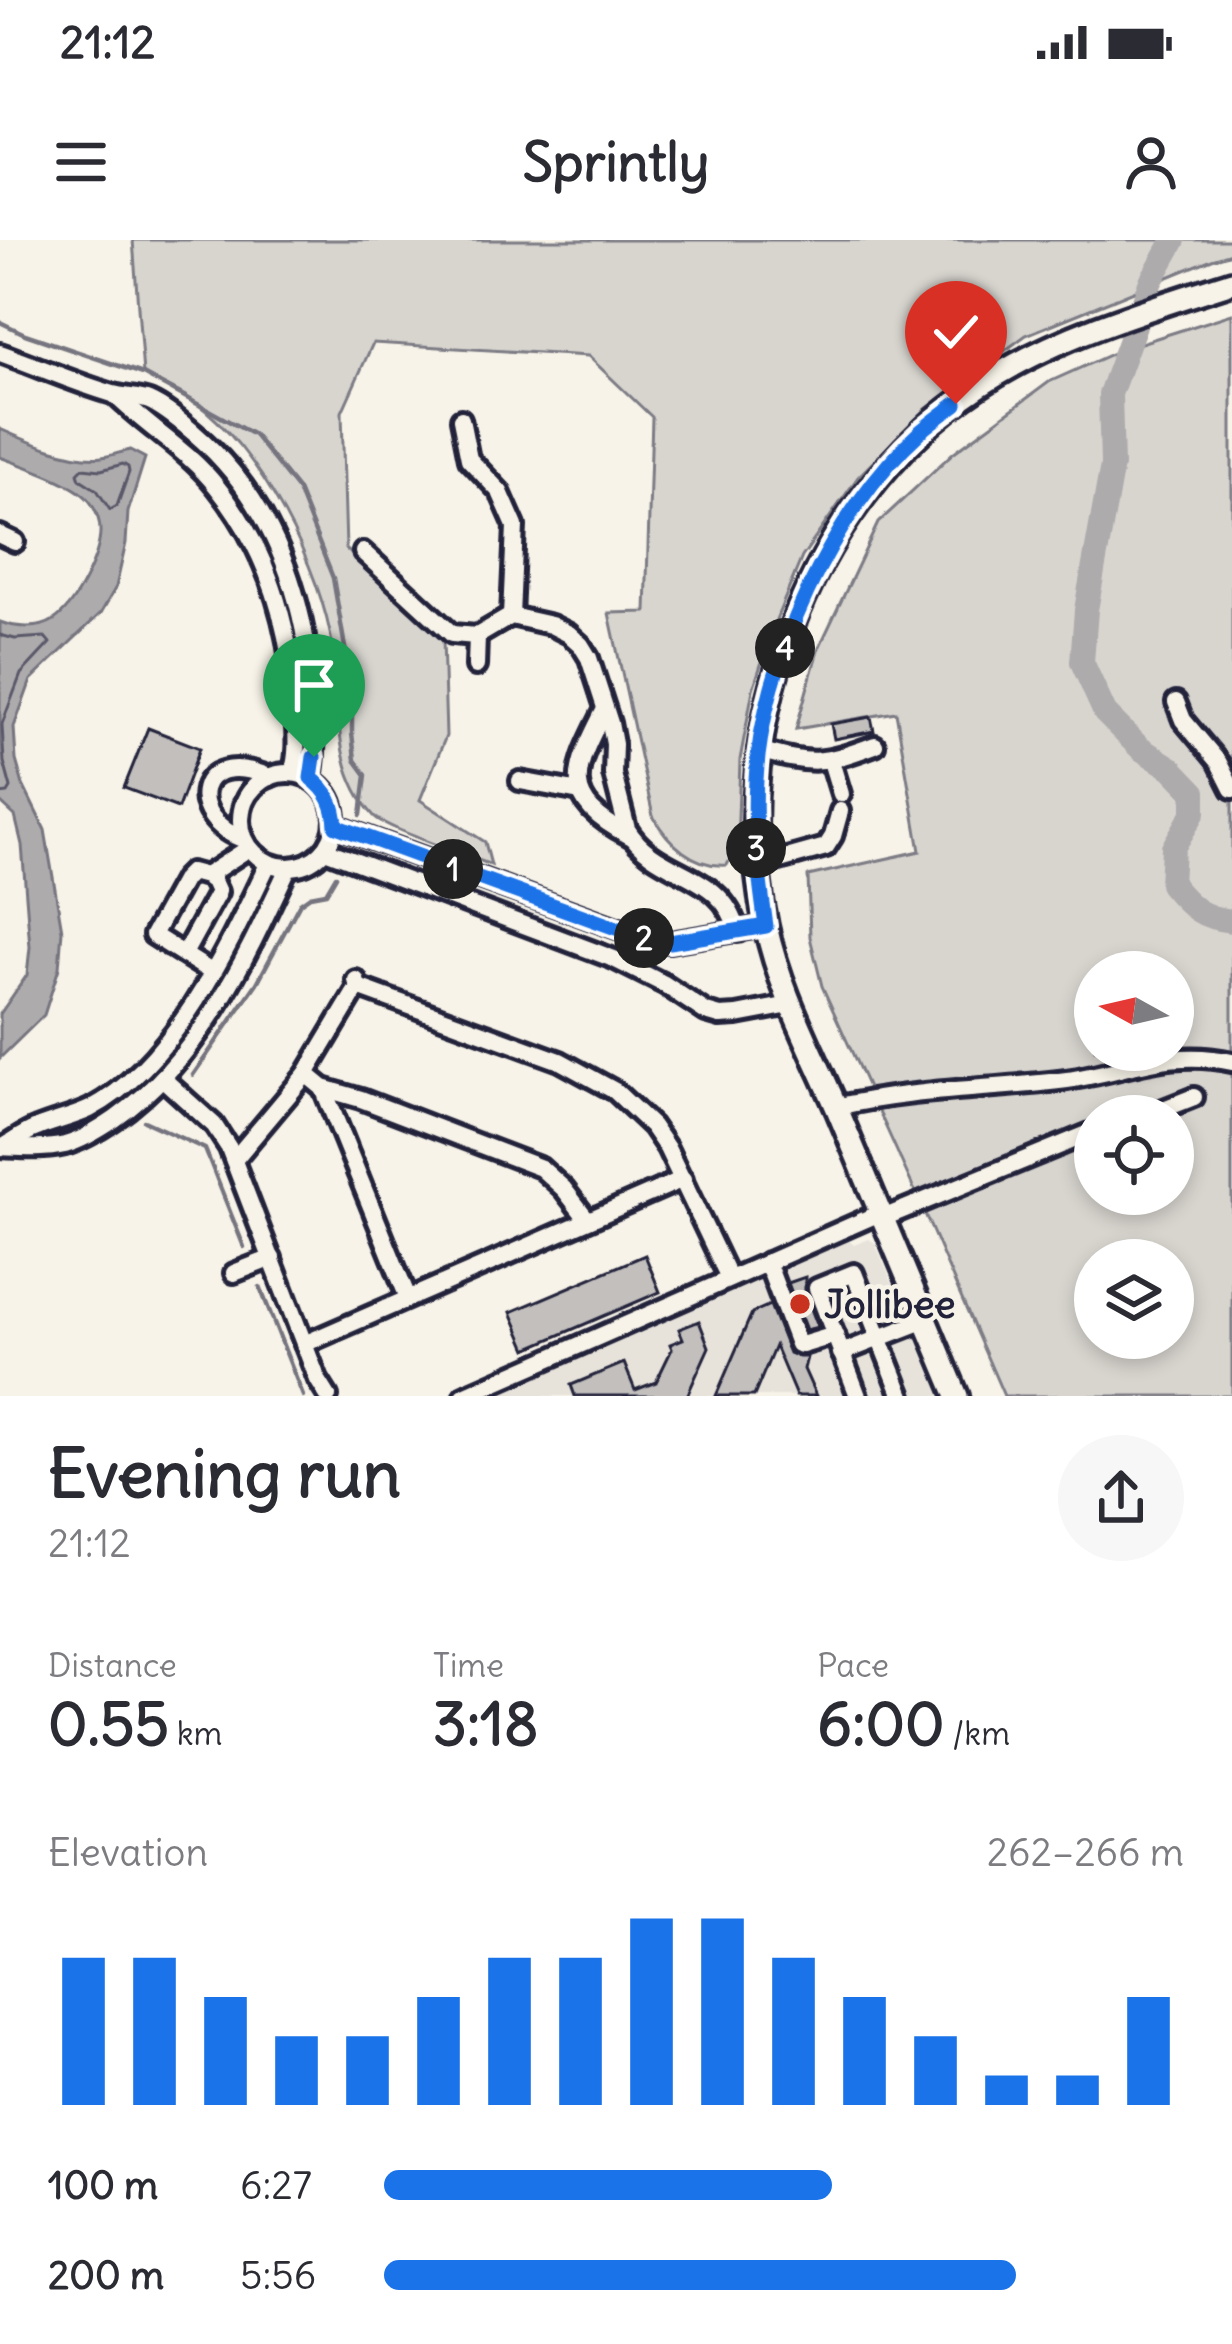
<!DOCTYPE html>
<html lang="en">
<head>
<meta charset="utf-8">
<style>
	:root { --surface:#fff; --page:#f7f7f7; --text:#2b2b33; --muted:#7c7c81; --accent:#1a73e8 }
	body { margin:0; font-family:Delius,sans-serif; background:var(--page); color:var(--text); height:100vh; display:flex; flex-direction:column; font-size:45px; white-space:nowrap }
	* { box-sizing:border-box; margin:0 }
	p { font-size:39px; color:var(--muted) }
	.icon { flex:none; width:66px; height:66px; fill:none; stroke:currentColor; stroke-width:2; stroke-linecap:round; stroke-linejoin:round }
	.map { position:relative; height:1156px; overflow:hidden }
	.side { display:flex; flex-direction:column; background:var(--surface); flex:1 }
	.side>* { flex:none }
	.needle { width:78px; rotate:278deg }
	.fabs { position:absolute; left:1074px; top:711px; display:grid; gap:24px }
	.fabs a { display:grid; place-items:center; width:120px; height:120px; border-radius:50%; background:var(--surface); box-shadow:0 6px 18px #0003; font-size:60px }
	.pin { position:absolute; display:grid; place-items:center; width:102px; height:102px; color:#fff; margin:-123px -51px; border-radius:50% 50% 50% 0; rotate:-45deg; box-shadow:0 0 12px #0007 }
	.pin .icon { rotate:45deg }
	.km { position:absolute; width:60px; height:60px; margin:-30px; border-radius:50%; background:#222; color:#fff; font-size:33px; line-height:60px; text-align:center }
	.round { display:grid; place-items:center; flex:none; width:126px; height:126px; border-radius:63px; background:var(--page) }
	.headline { display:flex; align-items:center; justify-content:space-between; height:204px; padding:0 48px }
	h1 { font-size:66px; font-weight:700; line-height:90px }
	.stats { display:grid; grid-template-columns:repeat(3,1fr); gap:18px; height:204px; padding:12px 48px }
	.stats div { display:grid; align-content:center }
	.stats b { font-size:60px; font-weight:700 }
	.stats small { font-size:33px; font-weight:400 }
	.stats p { font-size:33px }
	.chart { height:336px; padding:24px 48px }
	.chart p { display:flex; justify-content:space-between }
	.chart svg { width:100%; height:216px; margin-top:12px; stroke:var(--accent); stroke-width:6 }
	ul { padding:0 48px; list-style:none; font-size:39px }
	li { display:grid; grid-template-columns:192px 144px 1fr; align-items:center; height:90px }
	li i { height:30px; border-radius:15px; background:var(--accent) }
	.status { display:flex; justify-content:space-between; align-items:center; height:84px; padding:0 60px; background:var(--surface); direction:ltr }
	.status svg { height:33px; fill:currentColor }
	header { display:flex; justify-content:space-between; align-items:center; height:156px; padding:0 48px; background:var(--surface); font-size:54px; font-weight:700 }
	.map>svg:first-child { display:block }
	.built { fill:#e7e3db }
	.green { fill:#d8d5cf; stroke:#7d7c85; stroke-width:3; fill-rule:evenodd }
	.water { fill:#aeabad; stroke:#76747f; stroke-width:3 }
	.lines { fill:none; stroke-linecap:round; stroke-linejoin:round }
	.shore { stroke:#5a5969; stroke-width:3 }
	.stream { stroke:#76747f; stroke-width:4.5 }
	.river { stroke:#aeabad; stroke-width:24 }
	.building { fill:#c2bfbd; stroke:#22223b; stroke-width:3 }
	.minor-casing { stroke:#22223b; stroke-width:26 }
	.major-casing { stroke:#22223b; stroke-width:30 }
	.minor { stroke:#f7f3e8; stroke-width:16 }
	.major { stroke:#f7f3e8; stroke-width:21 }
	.route-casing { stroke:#fff; stroke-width:24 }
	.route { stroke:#1a73e8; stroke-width:15 }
	.poi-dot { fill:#c8321e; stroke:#f7f3e8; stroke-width:4.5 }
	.labels { text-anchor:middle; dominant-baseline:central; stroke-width:9; stroke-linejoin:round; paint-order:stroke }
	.poi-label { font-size:39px; font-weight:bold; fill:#22223b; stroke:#f7f3e8; text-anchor:start }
</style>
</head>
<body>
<div class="status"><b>21:12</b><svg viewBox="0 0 49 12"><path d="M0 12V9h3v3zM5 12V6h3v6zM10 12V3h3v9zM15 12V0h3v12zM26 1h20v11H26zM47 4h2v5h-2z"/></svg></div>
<header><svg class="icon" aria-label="menu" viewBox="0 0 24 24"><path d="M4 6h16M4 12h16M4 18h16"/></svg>Sprintly<svg class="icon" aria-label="person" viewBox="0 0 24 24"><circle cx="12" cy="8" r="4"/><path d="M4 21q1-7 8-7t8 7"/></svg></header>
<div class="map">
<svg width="1232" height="1156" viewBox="0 0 1232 1156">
	<rect width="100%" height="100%" fill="#f7f3e8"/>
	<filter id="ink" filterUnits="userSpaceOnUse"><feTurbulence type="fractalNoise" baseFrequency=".00833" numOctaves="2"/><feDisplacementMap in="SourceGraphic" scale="24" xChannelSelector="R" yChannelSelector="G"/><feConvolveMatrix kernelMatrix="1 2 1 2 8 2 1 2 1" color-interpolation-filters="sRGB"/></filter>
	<g filter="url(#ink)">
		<!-- built -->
		<path class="built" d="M847,999l7,6 15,-6 6,4 66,153h-458z"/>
		<!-- green -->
		<g class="green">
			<path d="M133,0h1099v13l-20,6 -186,76 -100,74 -68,68 -56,80 -27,65 -22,67 -13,71 -3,87 -10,18c-33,3 -59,-22 -74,-49l-44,-203 37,-1 6,-195 -64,-61 -215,-13 -31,69 4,137 97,90 3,97 -26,64 65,42 6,23c-22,-9 -105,-36 -117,-49 -42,-46 -34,-108 -41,-166 -11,-80 -73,-203 -141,-250 -15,-10 -33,-17 -49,-26z"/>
			<path d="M1232,74v1082h-228l-90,-207 -92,-203 -12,-49 -2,-61 112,-25 -24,-139 -100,17 22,-79 60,-127 75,-70 96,-71 76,-34zM1095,732h78v78h-78zM1095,876h78v78h-78zM1095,1020h78v78h-78z"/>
		</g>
		<!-- water -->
		<path class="water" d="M0,189c27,12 72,32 102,28 9,-1 19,-5 28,-7l15,8 -17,54 -2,31 -10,44 -15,26 -70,67 -17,47 2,33 7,25 22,45 17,100 -3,38 -15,47 -44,43v-44l27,-39 3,-28 -8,-102 -7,-29 -15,-14v-180c16,6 39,8 54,-2 21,-14 47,-65 46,-90 0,-10 -4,-19 -9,-27 -13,-20 -68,-37 -91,-46z"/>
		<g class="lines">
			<!-- shore -->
			<g class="shore">
				<path d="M123,224l5,3 1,5 -12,34 -7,4 -13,-20 -17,-11 -2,-6 5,-5 18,2z"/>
				<path d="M0,395l15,4 30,-2 5,6 -29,31 -19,50 2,38 7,26 -3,5 -8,1"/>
			</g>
			<!-- stream -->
			<g class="stream">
				<path d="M0,82l25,12 118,40 111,61 44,55 35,88 19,110v45l3,27 11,15 -5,40"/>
				<path d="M193,835l64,-92 43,-80 10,-7 16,-3 10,-17"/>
				<path d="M144,881l61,28 39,98"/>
				<path d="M260,1047l43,109"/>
			</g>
			<!-- river -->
			<path class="river" d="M1174,0l-23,41 -41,113 2,71 -26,145 -4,52 23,51 36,36 30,19 23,24v20l-21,36 -2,36c19,23 30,34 61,37"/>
		</g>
		<!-- building -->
		<g class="building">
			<path d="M871,477l3,14 -40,8 -3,-15z"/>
			<path d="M148,488l52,20 -22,60 -54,-20z"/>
			<path d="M645,1015l15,37 -133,57 -16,-37z"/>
			<path d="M805,1037v16l13,34 -12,3 -18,-47z"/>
			<path d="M770,1065l19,48 10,4h8l-3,12 12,27h-20l-21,-50 -21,50h-38l36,-83z"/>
			<path d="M699,1081l10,26 -22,49h-112l-4,-11 53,-22 11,27 21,-8 16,-33 -2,-5 13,-5 -4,-10z"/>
		</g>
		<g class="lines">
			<!-- minor casing -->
			<g class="minor-casing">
				<g id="minor">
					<path d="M0,113c37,13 75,30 113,41 11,3 25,3 36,7 16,7 32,21 45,32 81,69 113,169 119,272 1,24 3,49 -2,73"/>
					<path d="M115,155c33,33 73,55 102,92 52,64 74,141 78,222 1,20 4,44 -3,64"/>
					<path d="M461,179l8,40 31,33 15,34 -4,90"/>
					<path d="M0,295l15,7"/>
					<path d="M363,312l89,82 25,2 34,-20 40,9 18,9 12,11 8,13 21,65 4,21 -1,30 14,55c30,50 95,40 111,103"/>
					<path d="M476,426l1,-30"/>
					<path d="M1176,462l7,18 36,43 13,26"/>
					<path d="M605,469c-32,63 -46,90 25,127"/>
					<path d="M758,510c55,15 63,15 117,-5"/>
					<path d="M831,521l10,33"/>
					<circle cx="288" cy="580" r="47"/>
					<path d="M520,541l60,11"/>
					<path d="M336,586l311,113 23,3 96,-16"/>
					<path d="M245,600c-63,-22 -51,-95 25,-63"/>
					<path d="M325,610l289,109 50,25 42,28 14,4 17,-1 53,-10"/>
					<path d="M758,626l68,-19 7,-11 7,-25"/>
					<path d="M184,714l34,-62 -5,-11 -7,-5"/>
					<path d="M213,733l-60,-38 31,-56 7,-7 15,4 43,-28"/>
					<path d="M358,747l202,74 55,30 37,35 15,22 62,130"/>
					<path d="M306,834l17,14 38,11 180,69 23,21 23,30"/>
					<path d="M162,838l52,47 15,23 89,232 10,16"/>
					<path d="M323,848l85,210"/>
					<path d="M836,867c76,-18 155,-17 231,-27 61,-9 103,-32 165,-18"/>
					<path d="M1146,876l48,-19"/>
					<path d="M5,906c10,-6 21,-14 32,-18 17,-7 36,-11 53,-19 84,-44 139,-163 178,-245"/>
					<path d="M0,907c22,1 43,3 65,-2 18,-5 34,-15 50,-26 85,-60 130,-159 173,-251"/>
					<path d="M234,920l72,-86 52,-87 -2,-7"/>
					<path d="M883,978l212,-87"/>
					<path d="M767,1022l31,82 4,1 33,-10"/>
					<path d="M234,1033l38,-15"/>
					<path d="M304,1104l379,-165"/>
					<path d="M841,1113l85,-33"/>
					<path d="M464,1156l416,-183"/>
					<path d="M858,1156l-41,-108 37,-15 48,123"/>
				</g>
			</g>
			<!-- major casing -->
			<g class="major-casing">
				<path id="major" d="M957,1156c-39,-95 -79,-190 -119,-285 -26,-61 -58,-119 -72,-185 -44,-205 48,-441 231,-551 72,-43 155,-67 235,-93"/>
			</g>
			<!-- minor -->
			<use href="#minor" class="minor"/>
			<!-- major -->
			<use href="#major" class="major"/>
		</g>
	</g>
	<g class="lines" filter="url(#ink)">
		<!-- route casing -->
		<g class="route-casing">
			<path id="route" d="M314,517l-3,21c17,13 24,27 25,48l310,113 24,3 96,-16c-7,-49 -13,-96 -10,-146 6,-117 76,-269 164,-348 12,-10 24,-19 36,-28"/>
		</g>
		<!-- route -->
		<use href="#route" class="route"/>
	</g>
	<!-- markers -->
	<circle class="poi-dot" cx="800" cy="1064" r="12"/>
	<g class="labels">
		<!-- poi labels -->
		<g class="poi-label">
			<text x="824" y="1064">Jollibee</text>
		</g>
	</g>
</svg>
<div class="fabs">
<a><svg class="needle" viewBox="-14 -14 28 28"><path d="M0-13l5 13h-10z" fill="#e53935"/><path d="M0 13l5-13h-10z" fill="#7c7c81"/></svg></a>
<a><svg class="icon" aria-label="locate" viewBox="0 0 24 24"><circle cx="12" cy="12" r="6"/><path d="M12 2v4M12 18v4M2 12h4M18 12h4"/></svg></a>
<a><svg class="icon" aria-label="layers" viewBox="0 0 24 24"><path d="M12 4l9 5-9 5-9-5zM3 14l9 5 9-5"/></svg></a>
</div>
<div class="pin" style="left:314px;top:517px;background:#1e9e55"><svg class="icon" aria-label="arrive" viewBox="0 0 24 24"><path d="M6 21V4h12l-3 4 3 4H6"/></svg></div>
<div class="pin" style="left:956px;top:164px;background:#d93025"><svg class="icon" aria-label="check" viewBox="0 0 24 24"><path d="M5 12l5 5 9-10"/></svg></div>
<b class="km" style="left:453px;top:629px">1</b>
<b class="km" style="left:644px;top:698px">2</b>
<b class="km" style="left:756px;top:608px">3</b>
<b class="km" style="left:785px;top:408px">4</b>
</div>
<section class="side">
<div class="headline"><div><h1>Evening run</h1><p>21:12</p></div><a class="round"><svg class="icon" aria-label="share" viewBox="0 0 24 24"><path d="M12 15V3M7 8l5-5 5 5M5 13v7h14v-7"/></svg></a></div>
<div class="stats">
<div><p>Distance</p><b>0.55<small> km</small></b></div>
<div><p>Time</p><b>3:18</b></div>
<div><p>Pace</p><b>6:00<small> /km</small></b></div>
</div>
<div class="chart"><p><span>Elevation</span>262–266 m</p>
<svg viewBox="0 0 160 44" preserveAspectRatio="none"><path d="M5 44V14M15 44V14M25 44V22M35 44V30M45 44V30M55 44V22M65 44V14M75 44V14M85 44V6M95 44V6M105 44V14M115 44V22M125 44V30M135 44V38M145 44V38M155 44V22"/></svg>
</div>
<ul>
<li><b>100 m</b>6:27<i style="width:56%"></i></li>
<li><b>200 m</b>5:56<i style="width:79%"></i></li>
</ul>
</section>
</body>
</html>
